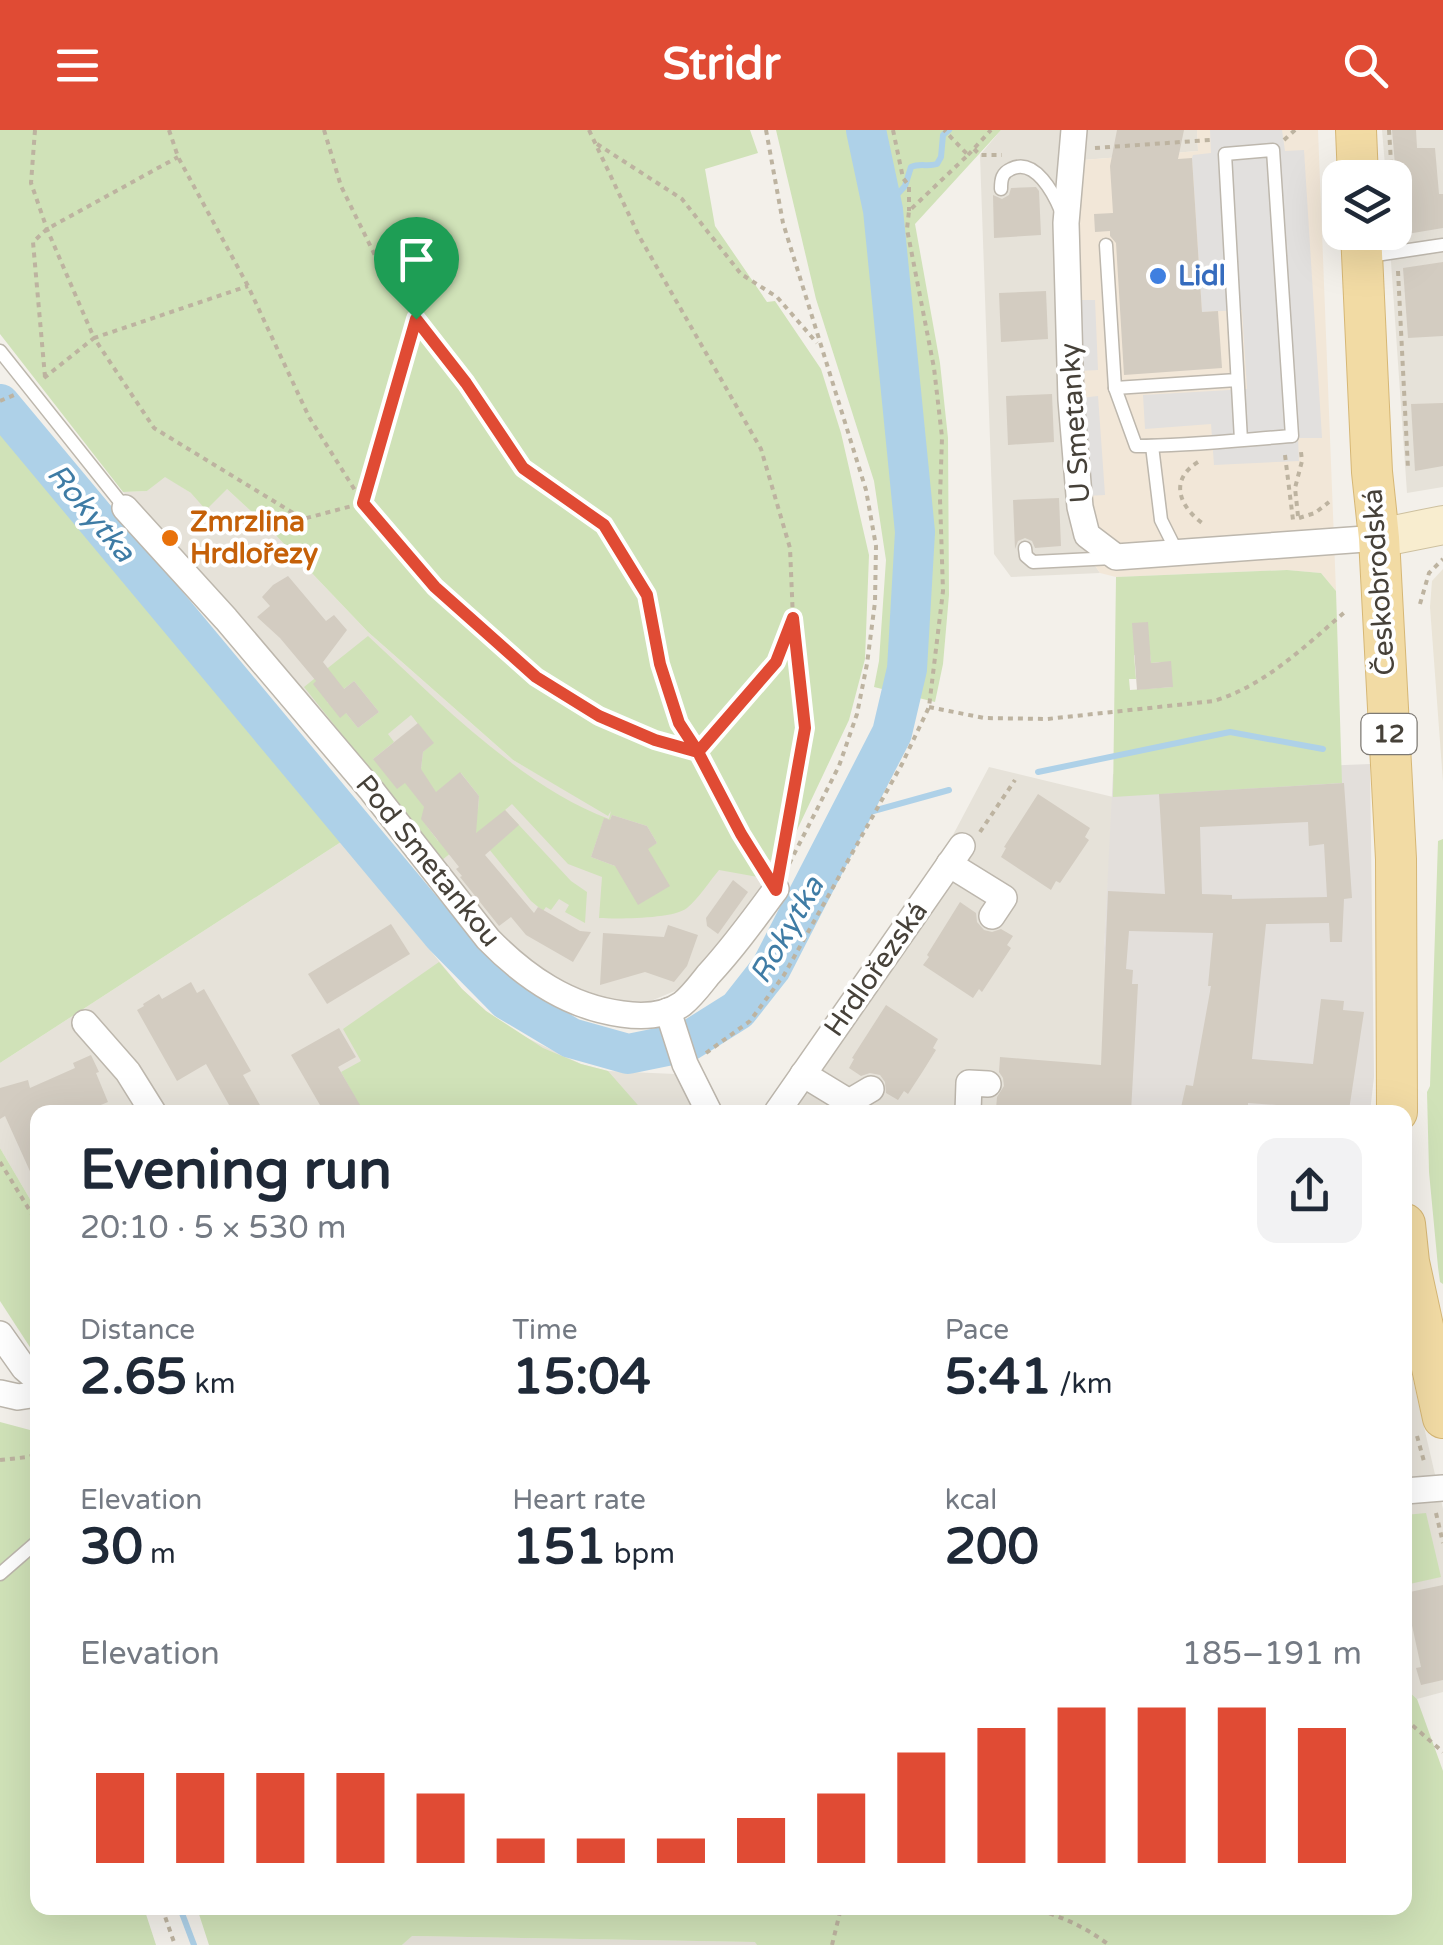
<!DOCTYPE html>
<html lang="en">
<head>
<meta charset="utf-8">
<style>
	:root { --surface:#fff; --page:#f2f2f3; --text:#1f2937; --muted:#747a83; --accent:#e04b34 }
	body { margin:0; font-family:"Varela Round",sans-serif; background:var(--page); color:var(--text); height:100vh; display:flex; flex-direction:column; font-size:38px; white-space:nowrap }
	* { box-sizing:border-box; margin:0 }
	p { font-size:32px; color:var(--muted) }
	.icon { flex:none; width:55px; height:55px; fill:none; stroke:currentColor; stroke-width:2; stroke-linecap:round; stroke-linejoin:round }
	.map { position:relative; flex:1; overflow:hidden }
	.side { position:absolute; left:30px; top:975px; width:1382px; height:810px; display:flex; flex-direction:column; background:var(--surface); border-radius:20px; box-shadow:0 10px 40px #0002 }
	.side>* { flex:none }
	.controls { position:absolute; left:1322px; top:30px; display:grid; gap:20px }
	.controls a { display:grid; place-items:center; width:90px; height:90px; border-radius:20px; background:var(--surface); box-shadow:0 10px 40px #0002; font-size:50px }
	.pin { position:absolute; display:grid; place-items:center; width:85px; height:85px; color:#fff; margin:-102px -42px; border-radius:50% 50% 50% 0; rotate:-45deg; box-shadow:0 0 10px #0007 }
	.pin .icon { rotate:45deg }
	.round { display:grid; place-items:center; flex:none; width:105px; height:105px; border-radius:20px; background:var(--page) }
	.overview { display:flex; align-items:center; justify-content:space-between; height:170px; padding:0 50px }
	h1 { font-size:55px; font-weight:800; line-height:75px }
	.figures { display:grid; grid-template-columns:repeat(3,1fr); gap:15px; height:170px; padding:10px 50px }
	.figures div { display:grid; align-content:center }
	.figures b { font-size:50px; font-weight:800 }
	.figures small { font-size:28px; font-weight:400 }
	.figures p { font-size:28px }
	.chart { height:280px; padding:20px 50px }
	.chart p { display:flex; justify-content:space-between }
	.chart svg { width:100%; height:180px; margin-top:10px; stroke:var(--accent); stroke-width:6 }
	header { display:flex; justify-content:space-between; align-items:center; height:130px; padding:0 50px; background:var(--accent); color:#fff; font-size:45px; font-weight:800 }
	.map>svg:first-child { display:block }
	.residential { fill:#e6e2d9 }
	.commercial { fill:#f2e7d8 }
	.industrial { fill:#e3dfdb }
	.education { fill:#eae4d6 }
	.green { fill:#d0e2b8; fill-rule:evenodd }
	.parking { fill:#e2e0de }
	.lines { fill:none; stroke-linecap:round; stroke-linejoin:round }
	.stream { stroke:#aed1e8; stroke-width:6 }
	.river { stroke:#aed1e8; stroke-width:40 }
	.building { fill:#d3ccc1; fill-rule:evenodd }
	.lane-casing { stroke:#bdb7ad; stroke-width:15 }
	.street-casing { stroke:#bdb7ad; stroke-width:28 }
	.secondary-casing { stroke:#cdc09f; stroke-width:40 }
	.primary-casing { stroke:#d6b775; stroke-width:42 }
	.path { stroke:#bdb3a0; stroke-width:4; stroke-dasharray:5 5; stroke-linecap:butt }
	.lane { stroke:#fff; stroke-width:12 }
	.street { stroke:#fff; stroke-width:25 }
	.secondary { stroke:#f8edcf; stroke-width:38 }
	.primary { stroke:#f2dba4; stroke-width:40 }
	.route-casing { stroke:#fff; stroke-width:20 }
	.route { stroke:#e04b34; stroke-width:12 }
	.shop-dot { fill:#3f7fe0; stroke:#fff; stroke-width:4 }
	.food-dot { fill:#e8710a; stroke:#fff; stroke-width:4 }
	.labels { text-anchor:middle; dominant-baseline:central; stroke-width:8; stroke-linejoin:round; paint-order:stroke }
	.shield { fill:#fff; stroke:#7e7a74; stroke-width:2.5 }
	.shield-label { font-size:25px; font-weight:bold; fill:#464139 }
	.shop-label { font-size:28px; font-weight:bold; fill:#366cbe; stroke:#fff; text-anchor:start }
	.street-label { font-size:28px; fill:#464139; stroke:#fff }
	.food-label { font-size:28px; font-weight:bold; fill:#c56008; stroke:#fff; text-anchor:start }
	.water-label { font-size:30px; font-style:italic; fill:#3f7ca5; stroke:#fff }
</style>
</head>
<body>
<header><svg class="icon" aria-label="menu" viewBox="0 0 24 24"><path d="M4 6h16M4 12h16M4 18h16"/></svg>Stridr<svg class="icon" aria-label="search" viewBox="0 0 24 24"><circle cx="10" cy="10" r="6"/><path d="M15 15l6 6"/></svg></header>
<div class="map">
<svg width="1443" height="1815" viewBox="0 0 1443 1815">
	<rect width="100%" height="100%" fill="#f3f0ea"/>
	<!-- residential -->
	<g class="residential">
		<path d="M1001,0h196l1,21 -128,10v368l30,44 -89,4 -17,-23 -14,-399z"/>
		<path d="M1382,0h61v357l-36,6 -18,-260 6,-1v-54l-9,-1z"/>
		<path d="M165,346l26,17 35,-5 41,38 101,106 145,128 96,55 2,-14 170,63 -99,124 -36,15 -50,-3 -48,-22 -49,-42 -212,-260 -164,-184 24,-1z"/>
		<path d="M989,637l124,30 -9,152 2,33 -7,130h-334l188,-277z"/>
		<path d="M341,712l121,147 24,22 33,23 62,30 27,7 67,3 25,38h-662l-1,99 -37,-63v-85z"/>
		<path d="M1405,1215l38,164v183l-26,7 -12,-11z"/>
		<path d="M411,1806l345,6 1,3h-355z"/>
	</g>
	<!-- commercial -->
	<path class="commercial" d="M1197,0h121l18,461 -15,-18 -34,-3 -171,7 -16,-4 -30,-44 -1,-368 129,-10z"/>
	<!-- industrial -->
	<path class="industrial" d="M1370,634l4,313 -4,35h-271l7,-130 -2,-33 9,-175z"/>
	<!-- education -->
	<path class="education" d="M1443,439v213l-13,-175 2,-26z"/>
	<!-- green -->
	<g class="green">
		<path d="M0,0h750l8,23 -53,16 10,57 52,76 8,-1 46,68 20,64 28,122 -4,104 -16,61 -68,144 -17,-6 -6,19 -39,-7c-10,12 -20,28 -32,38 -13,11 -69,11 -88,10l3,-41 -34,-13 -56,-60 -7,6 66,71 16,11 -2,31 -20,-11 4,-7 -10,-6 -8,11 -5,-3 -3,4 -12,-10 -55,-68 -34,27 -138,-173 64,-51c68,63 154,151 241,183l2,-8 -3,5 -95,-56 -145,-128 -101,-106 -40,-37 -21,21 -15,-17 -26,-16 -18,14 -24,1 -123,-158zM354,551l25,31 -21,16 -12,-15 -19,-11zM411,585l22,28 -10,9 -2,17 -48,-10 21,-17 -6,-8zM461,643l18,23 -1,14 -40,31 -12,-16 3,-12 -7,-9zM612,685l35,11 10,17 -42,23 -24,-9 13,-38 6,1z"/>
		<path d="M776,0h225l-86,94 25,139 8,75 1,157 -6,69 -8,38 -61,-15 5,-26 7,-101 -12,-79 -58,-182z"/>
		<path d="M0,299l341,413 -341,221z"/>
		<path d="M1287,440l34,3 15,18 6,192 -229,14 3,-220zM1150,524l1,9 11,-1 10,25 -42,3 -1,-11h7l-2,-24z"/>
		<path d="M1443,709v445l-3,-2 -2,-15 -9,-95 -2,-80 3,-6 8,-245z"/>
		<path d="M439,832l23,27 24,22 57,37 38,16 27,7 36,41h-281l-22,-40 20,-11 -18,-32z"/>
		<path d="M0,1018l37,63v147l-37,-57z"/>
		<path d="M0,1292l30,8 7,6 1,472h106l12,37h-156z"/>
		<path d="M1426,1383l15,64 -36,8v-70z"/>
		<path d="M1405,1558l12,11 26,72v174h-686l-2,-3 -343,-6 -10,9h-193l-12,-37h1208z"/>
	</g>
	<!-- parking -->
	<g class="parking">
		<path d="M1210,0h72l3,21 19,-1 18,288h-24l1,23 -85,4 -3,-41 -66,5 -2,-34 104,-6 -5,-79 -40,2 -10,-154 1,-3 18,-2z"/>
		<path d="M1078,170h17l3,70 -18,1z"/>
		<path d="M1098,266l7,99 -18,1 -6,-98z"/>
	</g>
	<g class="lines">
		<!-- stream -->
		<g class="stream">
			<path d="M883,80l22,-24 6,-19c9,-4 17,0 26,-3l4,-7 2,-22 6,-5"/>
			<path d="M1038,642l192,-40 93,17"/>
			<path d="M848,688l101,-28"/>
			<path d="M180,1778l14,37"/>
		</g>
		<!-- river -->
		<path class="river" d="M0,274l443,531 64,65 64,38 57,16 59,-12 51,-32 33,-42 121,-235 15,-64 8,-137 -32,-322 -17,-80"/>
	</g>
	<!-- building -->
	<g class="building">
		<path d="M1117,0h67l-6,29 14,-1 10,154 16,-1 4,57 -98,7 -8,-132 -6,-7v-5l-15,1 -1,-18 19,-1 -3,-47z"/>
		<path d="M1392,0h24l1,18h18l4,46h4v34l-42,7z"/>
		<path d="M1036,57l3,4 2,44 -47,3 -1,-43 9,4 7,-4 2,-7z"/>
		<path d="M1443,132v74l-35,2 -5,-70z"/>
		<path d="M1046,161l2,48 -47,3 -2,-49z"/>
		<path d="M1052,264l2,48 -46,3 -2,-49z"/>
		<path d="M1443,273v63l-28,5 -4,-67z"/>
		<path d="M1059,368l2,48 -26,2 -3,-7 -7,-3 -7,3 -3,8 -2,-49z"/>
		<path d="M288,446l38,45 8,-6 13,15 -24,32 21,27 10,-8 25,31 -21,16 -12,-15 -6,5 -27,-34 3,-3 -36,-43 -23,-21 13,-11 -8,-9 11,-12z"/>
		<path d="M1148,492l3,41 20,-2 2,26 -36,3 -5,-67z"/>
		<path d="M418,593l16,20 -11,9 -2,17 15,23 24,-20 19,24 -3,37 29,-23 14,15 -34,30 49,58 4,-6 42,24 11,1 -18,30 -47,-27 -15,-18 -12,9 -39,-49 2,-1 -6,-7 3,-2 -38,-48 3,-12 -19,-24 -8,6 -24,-30z"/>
		<path d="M1344,653l8,115 -8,1 -2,43h-12l-1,-19 -63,1 -14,135 61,5 8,-65 23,2 -1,9 21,2 -15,98 -101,-7v6l-34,-4 -1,7h-33l6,-27 7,1 18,-100h-3l5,-53 -84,-2 -3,38 7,1 -1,14h6l-7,128h-101l-34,-3 1,-12 7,-11 -1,-8 -4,-6 1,-15 101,8 7,-174 57,3 -6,-100zM1308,692l1,24 15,-2 3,53 -95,2v-4l-30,-1 -2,-67z"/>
		<path d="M1038,664l52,34 -5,9 4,3 -29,43 -4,-2 -5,9 -50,-33 5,-9 -2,-1z"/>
		<path d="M612,685l35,11 10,17 -9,6 22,37 -32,19 -23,-39 -24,-9 13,-39 6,2z"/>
		<path d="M733,750l15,12 -30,42 -11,-8 -1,-8z"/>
		<path d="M960,772l16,11 1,9 7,8 8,2 9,-3 12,7 -6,9 4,3 -29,44 -3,-3 -6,9 -50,-33 6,-8 -2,-2z"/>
		<path d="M391,794l19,30 -83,50 -19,-30z"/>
		<path d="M668,795l30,10 -11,31 -13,16 -29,-10 -45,13 3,-52 61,4z"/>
		<path d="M191,852l6,11 7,-4 47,82 -8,4 18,32 -9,5h-19l-27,-48 -29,17 -40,-71 7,-4 -1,-2 16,-10 3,5z"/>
		<path d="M886,875l52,34 -5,9 3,2 -13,21 -15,23 -4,-3 -6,9 -12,-7 -1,-11 -5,-7 -10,-2 -9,3 -12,-8 5,-9 -2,-1z"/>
		<path d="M339,898l17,29 -18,10 26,45h-40l-33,-57z"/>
		<path d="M91,925l8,17 -3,1 12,29 -12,5 3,5h-61v77l-33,-73 -5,3v-31l28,-8 2,8 45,-20 -2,-5z"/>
		<path d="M1443,1455v95l-22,5 -5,-17 5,-1 -16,-74z"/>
	</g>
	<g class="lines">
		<!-- lane casing -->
		<g class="lane-casing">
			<g id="lane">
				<path d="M1001,59c0,-10 1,-16 10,-20 24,-12 43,25 50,42"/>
				<path d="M1106,115l9,143"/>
				<path d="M1369,126l74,-11"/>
				<path d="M0,221l125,157"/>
				<path d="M1237,250l-122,8 21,58c52,0 104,-6 156,-10l-19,-286 -48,4 16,286"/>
				<path d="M1152,316l9,74 16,32"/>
				<path d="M1025,418l1,8 7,6 80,-4"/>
				<path d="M0,1444l38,-33"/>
			</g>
		</g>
		<!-- street casing -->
		<g class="street-casing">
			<g id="street">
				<path d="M1074,0l-8,93 5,177 9,107 7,28 29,22 263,-19"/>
				<path d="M125,378l101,111 146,172 116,148c37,38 80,68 134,75 20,3 43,2 60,-10 10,-8 18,-19 26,-29 25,-27 46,-56 68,-86"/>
				<path d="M949,734l55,34 -12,18"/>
				<path d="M668,881l17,53 24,48"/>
				<path d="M85,893l43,49 25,40"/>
				<path d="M803,944l46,28 22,-13"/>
				<path d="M777,982l185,-266"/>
				<path d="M968,982l1,-29 19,1"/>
				<path d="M0,1204l24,34 14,12"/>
				<path d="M0,1263l18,4 20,-3"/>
				<path d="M1405,1361l38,-3"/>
			</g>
		</g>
		<!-- secondary casing -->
		<g class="secondary-casing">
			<path id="secondary" d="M1379,408l64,-13"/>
		</g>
		<!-- primary casing -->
		<g class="primary-casing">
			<g id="primary">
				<path d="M1356,0l2,48"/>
				<path d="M1361,102l11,240 7,66 17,321 1,253"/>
				<path d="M1405,1094l4,38 34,156"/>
			</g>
		</g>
		<!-- path -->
		<g class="path">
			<path d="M35,0l-4,53 16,46 47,109 154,-52"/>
			<path d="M169,0l9,27 70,129 61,131 54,86 72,84 101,90 63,39 56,24 43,12 78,-91 17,-42"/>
			<path d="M324,0l17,56 45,92 80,105 57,85 81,57 43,70 13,69 19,59 19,29 43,83 22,34"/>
			<path d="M589,0l50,106 122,213 29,99 3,71 12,109 -25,137"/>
			<path d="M766,0l17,93 83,267 10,56 -1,56 -8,62 -10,50 -18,52 -52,102"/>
			<path d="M893,0l10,48 6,8v25"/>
			<path d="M1389,0l3,48"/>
			<path d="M1284,10l11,-10"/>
			<path d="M597,14l85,55 59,75 36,23 40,46"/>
			<path d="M1095,18l115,-8"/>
			<path d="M974,19l6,6h22"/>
			<path d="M968,25l23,-25"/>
			<path d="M1395,86l1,20"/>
			<path d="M1329,100v-41"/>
			<path d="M1398,141l10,198"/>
			<path d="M45,247l-12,-135 14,-13 131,-72"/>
			<path d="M44,248l50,-40 60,90 149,91 60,-16 53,-184"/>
			<path d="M0,271l14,-6"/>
			<path d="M1285,325l8,65"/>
			<path d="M1198,332c-31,19 -17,47 7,63"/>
			<path d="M1298,386l-3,-28 7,-27 -1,-9"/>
			<path d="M1299,388l16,-5 14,-11"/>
			<path d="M1420,474l9,-31 14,-14"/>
			<path d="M929,577l55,11 63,1 167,-18c52,-16 91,-55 132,-90"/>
			<path d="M980,702l35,-52"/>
			<path d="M706,923l44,-32 34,-46 118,-211 27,-57 14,-116 -3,-93 2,-61 -8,-69 -27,-139 2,-18 59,-56 -24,-25"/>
			<path d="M0,1032l38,62"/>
			<path d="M1417,1306l8,29"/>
			<path d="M0,1330l28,-3 10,-3"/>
			<path d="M1436,1383l7,30"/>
			<path d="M1405,1589l38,33"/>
			<path d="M162,1778l13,37"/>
			<path d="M1030,1778c29,7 54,18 79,37"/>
			<path d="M832,1815l9,-37"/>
		</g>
		<!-- lane -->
		<use href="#lane" class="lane"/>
		<!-- street -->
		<use href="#street" class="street"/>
		<!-- secondary -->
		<use href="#secondary" class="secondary"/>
		<!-- primary -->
		<use href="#primary" class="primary"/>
	</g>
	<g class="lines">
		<!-- route casing -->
		<g class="route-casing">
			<path id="route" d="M416,189l-53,184 72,84 101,90 63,39 56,24 43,12 43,82 35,56 29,-162 -12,-110 -17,44 -78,90 -19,-29 -19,-59 -13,-69 -43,-70 -81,-57 -57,-85 -50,-64"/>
		</g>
		<!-- route -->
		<use href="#route" class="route"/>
	</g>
	<!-- markers -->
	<circle class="shop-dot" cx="1158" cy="146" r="10"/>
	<circle class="food-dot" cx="170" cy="408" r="10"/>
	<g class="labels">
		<!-- shield labels -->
		<rect class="shield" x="1361.5" y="584" width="55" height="40" rx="8"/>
		<g class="shield-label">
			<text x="1389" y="604">12</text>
		</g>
		<!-- shop labels -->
		<g class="shop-label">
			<text x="1178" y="146">Lidl</text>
		</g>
		<!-- street labels -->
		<g class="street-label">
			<text transform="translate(1075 293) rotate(-94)">U Smetanky</text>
			<text transform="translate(1379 452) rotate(-94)">Českobrodská</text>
			<text transform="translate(428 731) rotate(51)">Pod Smetankou</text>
			<text transform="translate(876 839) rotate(-55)">Hrdlořezská</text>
		</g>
		<!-- food labels -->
		<g class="food-label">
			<text x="190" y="392">Zmrzlina<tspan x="190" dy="32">Hrdlořezy</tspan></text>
		</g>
		<!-- water labels -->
		<g class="water-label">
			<text transform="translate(91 383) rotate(50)">Rokytka</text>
			<text transform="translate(787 800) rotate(-60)">Rokytka</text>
		</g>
	</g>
</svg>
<div class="controls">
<a><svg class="icon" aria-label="layers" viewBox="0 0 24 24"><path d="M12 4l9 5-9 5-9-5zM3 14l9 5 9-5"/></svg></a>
</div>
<div class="pin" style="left:416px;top:189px;background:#1e9e55"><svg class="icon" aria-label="arrive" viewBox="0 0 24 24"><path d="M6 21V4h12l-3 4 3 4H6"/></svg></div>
<section class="side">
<div class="overview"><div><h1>Evening run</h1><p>20:10 · 5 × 530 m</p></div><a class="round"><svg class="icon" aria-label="share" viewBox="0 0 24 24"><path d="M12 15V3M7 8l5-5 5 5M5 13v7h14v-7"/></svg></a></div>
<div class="figures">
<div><p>Distance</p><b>2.65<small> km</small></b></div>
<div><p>Time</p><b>15:04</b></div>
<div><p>Pace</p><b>5:41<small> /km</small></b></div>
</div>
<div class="figures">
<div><p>Elevation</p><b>30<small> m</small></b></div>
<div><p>Heart rate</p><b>151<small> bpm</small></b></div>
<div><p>kcal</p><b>200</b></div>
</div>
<div class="chart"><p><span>Elevation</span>185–191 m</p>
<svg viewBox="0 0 160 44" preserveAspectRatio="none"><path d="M5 44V22M15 44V22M25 44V22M35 44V22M45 44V27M55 44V38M65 44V38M75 44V38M85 44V33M95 44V27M105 44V17M115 44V11M125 44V6M135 44V6M145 44V6M155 44V11"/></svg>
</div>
</section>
</div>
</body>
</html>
